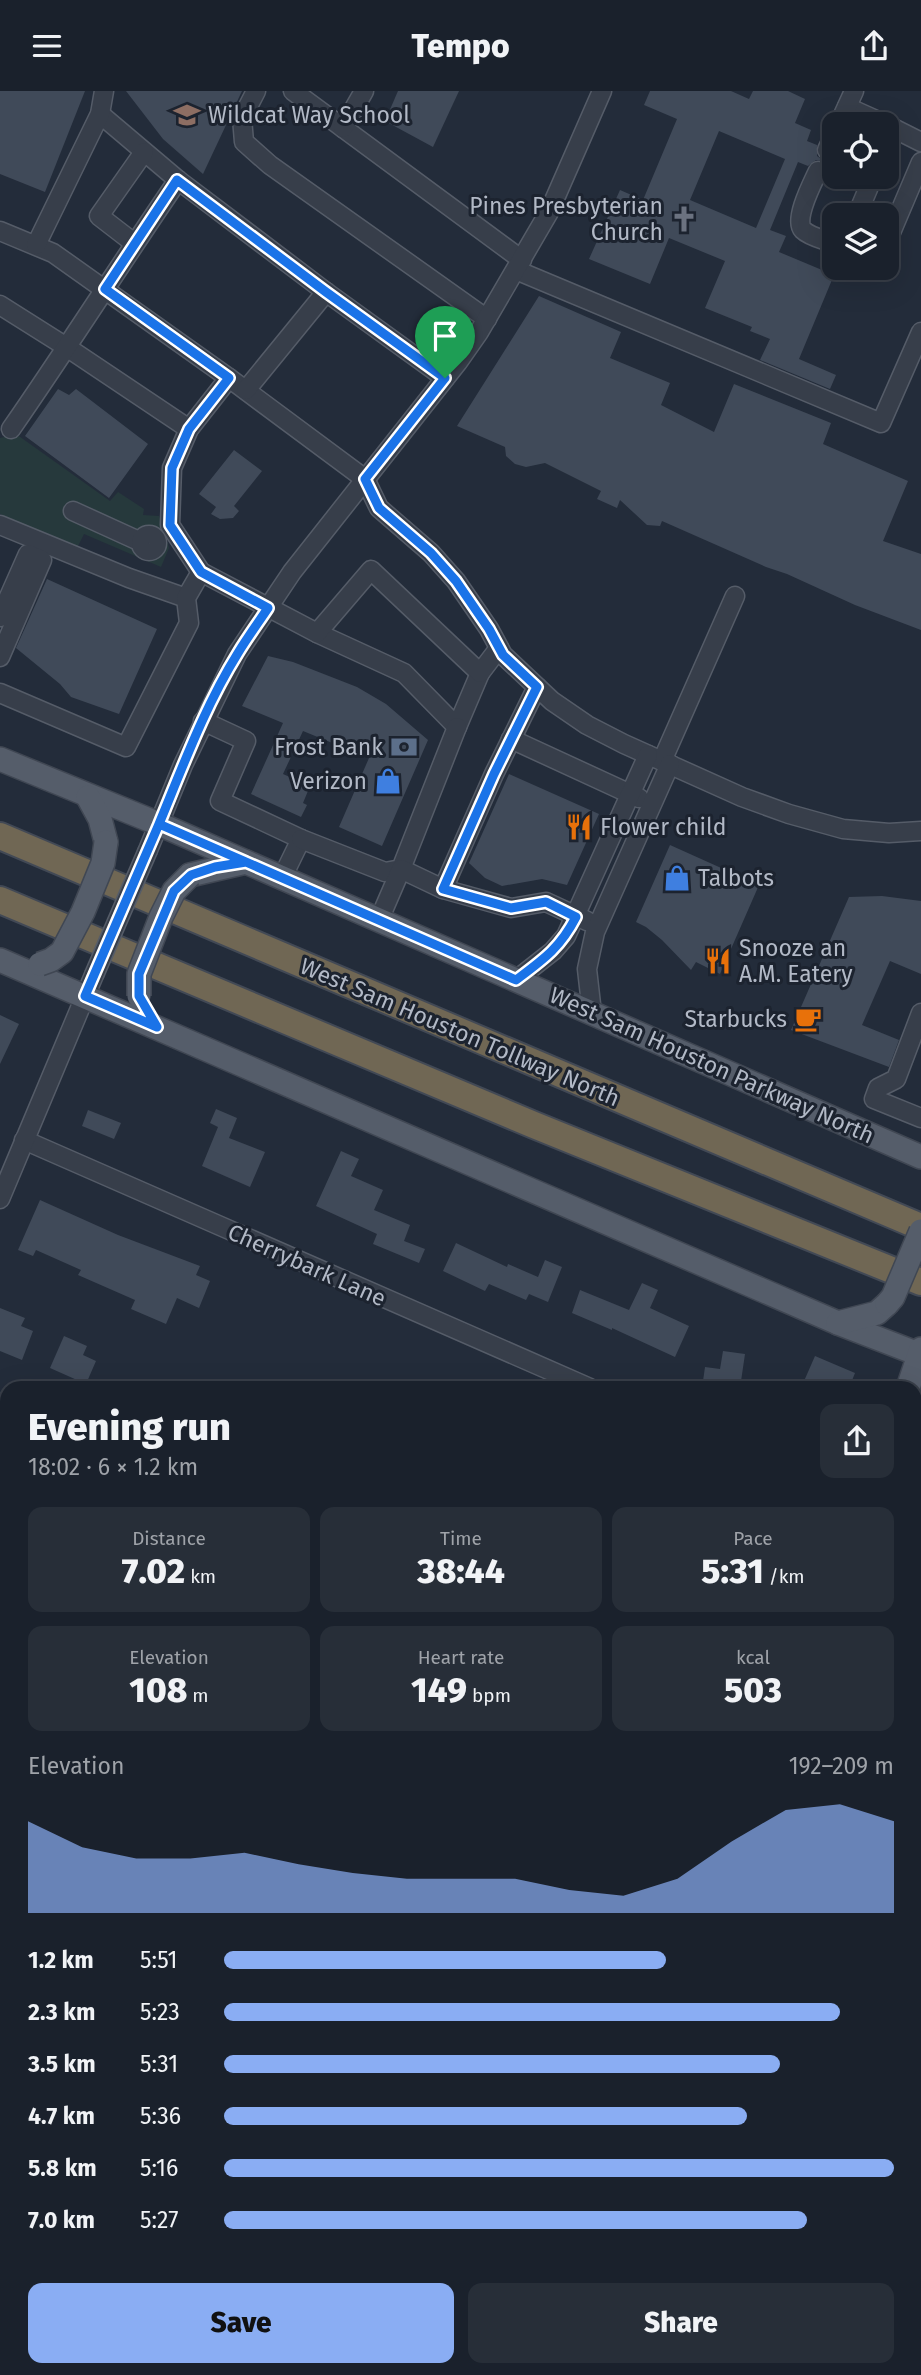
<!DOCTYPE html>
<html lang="en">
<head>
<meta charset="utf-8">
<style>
	:root { --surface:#1a212c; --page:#272e38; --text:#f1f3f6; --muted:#9fa3a9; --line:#383e48; --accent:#8aadf3 }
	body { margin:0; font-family:"Fira Sans",sans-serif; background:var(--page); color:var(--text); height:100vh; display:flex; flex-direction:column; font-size:26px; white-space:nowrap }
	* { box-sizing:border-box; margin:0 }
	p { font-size:23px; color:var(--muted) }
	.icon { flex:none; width:38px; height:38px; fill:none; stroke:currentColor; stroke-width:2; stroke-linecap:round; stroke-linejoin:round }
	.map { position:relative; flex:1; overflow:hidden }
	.side { position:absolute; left:0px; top:1290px; width:922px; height:996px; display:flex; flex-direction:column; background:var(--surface); border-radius:21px 21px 0 0; box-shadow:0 7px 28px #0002,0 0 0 2px var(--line) }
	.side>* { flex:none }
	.fabs { position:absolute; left:822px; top:21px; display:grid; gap:14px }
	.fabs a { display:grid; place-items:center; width:77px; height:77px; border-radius:14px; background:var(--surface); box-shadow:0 7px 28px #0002,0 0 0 2px var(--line); font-size:35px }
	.pin { position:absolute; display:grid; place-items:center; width:60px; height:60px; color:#fff; margin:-72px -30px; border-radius:50% 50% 50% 0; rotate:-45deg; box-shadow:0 0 7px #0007 }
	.pin .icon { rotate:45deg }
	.round { display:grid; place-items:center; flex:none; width:74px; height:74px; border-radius:14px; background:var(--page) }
	.overview { display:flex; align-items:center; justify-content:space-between; height:119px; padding:0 28px }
	h1 { font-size:38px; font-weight:800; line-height:52px }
	.metrics { display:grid; grid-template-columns:repeat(3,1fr); gap:10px; height:119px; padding:7px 28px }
	.metrics div { display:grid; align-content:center; border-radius:14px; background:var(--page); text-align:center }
	.metrics b { font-size:35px; font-weight:800 }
	.metrics small { font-size:19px; font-weight:400 }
	.metrics p { font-size:19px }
	.chart { height:196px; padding:14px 28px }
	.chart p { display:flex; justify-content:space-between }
	.chart svg { width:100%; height:126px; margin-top:7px; fill:var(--accent); opacity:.7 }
	.action { display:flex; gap:14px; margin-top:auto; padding:14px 28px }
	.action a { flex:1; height:80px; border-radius:14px; background:var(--accent); color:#111; font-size:28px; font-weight:800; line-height:80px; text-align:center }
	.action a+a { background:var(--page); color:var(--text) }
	ul { padding:0 28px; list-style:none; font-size:23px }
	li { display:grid; grid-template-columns:112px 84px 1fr; align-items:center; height:52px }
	li i { height:18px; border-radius:9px; background:var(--accent) }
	header { display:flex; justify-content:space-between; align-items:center; height:91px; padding:0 28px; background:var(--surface); font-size:32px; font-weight:800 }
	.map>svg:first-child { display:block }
	.green { fill:#26393c }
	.building { fill:#404a59; fill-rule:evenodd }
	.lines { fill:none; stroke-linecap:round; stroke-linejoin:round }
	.minor-casing { stroke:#555c68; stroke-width:21 }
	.major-casing { stroke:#404753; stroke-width:26 }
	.highway-casing { stroke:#424955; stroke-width:30 }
	.minor { stroke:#373e4a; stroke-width:18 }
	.major { stroke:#555d6a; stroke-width:23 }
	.highway { stroke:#706754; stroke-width:26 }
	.minor-bridge-casing { stroke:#555c68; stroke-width:21; stroke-linecap:butt }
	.major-bridge-casing { stroke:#404753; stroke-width:26; stroke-linecap:butt }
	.minor-bridge { stroke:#373e4a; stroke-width:18 }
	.major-bridge { stroke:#555d6a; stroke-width:23 }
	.route-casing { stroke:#fff; stroke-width:14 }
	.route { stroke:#1a73e8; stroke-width:9 }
	.labels { text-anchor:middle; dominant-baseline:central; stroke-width:6; stroke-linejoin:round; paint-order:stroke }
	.poi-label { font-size:23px; fill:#b2b9c6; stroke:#1c232f; text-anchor:start }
	.street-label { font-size:23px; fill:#b2b9c6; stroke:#1c232f }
</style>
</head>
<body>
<header><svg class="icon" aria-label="menu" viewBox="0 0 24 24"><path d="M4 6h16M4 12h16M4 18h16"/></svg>Tempo<svg class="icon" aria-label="share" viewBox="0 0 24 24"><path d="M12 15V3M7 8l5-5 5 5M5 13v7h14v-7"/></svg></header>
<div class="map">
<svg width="921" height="2284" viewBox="0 0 921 2284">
	<rect width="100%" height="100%" fill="#232c3a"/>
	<!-- green -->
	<path class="green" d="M16,343l94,67 8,-9 26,17 -1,6 16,1 10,32 -8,19 -77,-33 -7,14 -77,-34v-76z"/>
	<!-- building -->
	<g class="building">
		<path d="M0,0h85l-40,101 -45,-18z"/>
		<path d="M126,0h116l-39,83 -40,-35z"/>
		<path d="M398,0h61l-26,56 -48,-26z"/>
		<path d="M650,0h81l18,8 4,-8h35l17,8 -10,24 16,7 -4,11 10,4v11l7,5 -8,-1 -8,6 -10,-4 -28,68 16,6 -7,16 55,23 -35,84 37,16 -6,14 -70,-29 10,-21 -20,-8 2,-4 -47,-19 20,-47 -56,-23 -19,46 -61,-25 31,-69 23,10 34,-81 -33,-14zM719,40l66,28 -29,69 -66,-28z"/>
		<path d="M539,205l82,36 -11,26 60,25 -9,22 53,27 20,-48 97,39 -8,21 85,37 -25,60 38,13v76l-66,-25 -68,-31 -21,-7 -104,-46 -2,5 -13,-1 -27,-25 -3,8 -20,-9 4,-8 -56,-28 -19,4 -11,-3 -9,-8 -1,-9 -48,-21z"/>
		<path d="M58,298l11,6 7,-6 72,55 -39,54 -84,-62z"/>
		<path d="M234,359l28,21 -28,35 5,5 -6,7 -13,1 -9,-5 5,-7 -17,-13z"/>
		<path d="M47,488l110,50 -38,85 -48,-17 -11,-13 -44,-36z"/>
		<path d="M268,565l25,6 64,25 29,17 42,36 -46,106 -43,-19 30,-69 -66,-27 -20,43 27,12 -7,17 4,2 -6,12 -50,-23 32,-71 -41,-17z"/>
		<path d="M509,683l90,40 -32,71 -25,-6 -40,7 -17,-8 -16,-15z"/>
		<path d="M670,754l89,40 -39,89 -24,-12 -5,8 -29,-30 -16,-13 -10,-5z"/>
		<path d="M882,805l39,5v73l-31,-13 -28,64 37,15 -10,27 -98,-37 58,-133z"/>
		<path d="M0,924l19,9 -19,40z"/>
		<path d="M216,1018l21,9 -8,20 36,14 -15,35 -48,-21 16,-39 -8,-4z"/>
		<path d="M88,1019l33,13 -7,16 -32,-13z"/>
		<path d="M341,1060l18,8 -8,17 32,14 -9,20 36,15 -6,16 21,8 -6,14 -46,-19 4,-10 -61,-28z"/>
		<path d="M40,1109l78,35 82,31 -4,9 14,6 -11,27 -22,-10 -11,26 -35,-15 4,-9 -57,-25 3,-5 -45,-20 -3,6 -15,-6z"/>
		<path d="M456,1152l51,24 1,-3 30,13 7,-17 17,7 -14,35 -19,-8 -3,6 -37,-16 -4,7 -42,-20z"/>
		<path d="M642,1192l16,7 -8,18 39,18 -14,31 -63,-29v2l-40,-17 8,-23 49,20z"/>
		<path d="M0,1217l25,10 -4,8 12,5 -11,29 -22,-9z"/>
		<path d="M64,1245l23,10 -4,9 13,6 -10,23 -36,-16z"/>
		<path d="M723,1260l22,3 -5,34h-38l3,-21 15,2z"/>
		<path d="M815,1265l40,17 -6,15h-48z"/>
	</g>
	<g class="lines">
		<!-- minor casing -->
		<g class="minor-casing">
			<g id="minor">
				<path d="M256,0l-14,27 2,24 26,23 217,154"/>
				<path d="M293,0l229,169"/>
				<path d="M847,16l38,17"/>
				<path d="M100,23l78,66 148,112 119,86"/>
				<path d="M839,33l15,-33"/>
				<path d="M887,34l34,17"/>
				<path d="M343,37l21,-37"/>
				<path d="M827,59l8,-17"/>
				<path d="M818,80c-5,11 -25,49 -15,59 7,7 23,10 32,14"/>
				<path d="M857,124l16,-38"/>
				<path d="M0,140l53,22 176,125 136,101 14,29 52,45 25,28 33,48 14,26 49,46 35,24 37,19 118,53 47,17 54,15 46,4 32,-2"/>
				<path d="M887,151l34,-80"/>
				<path d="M134,152l-35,-27 45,-64"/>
				<path d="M36,154l64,-131 4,-23"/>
				<path d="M516,179l365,153 40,-91"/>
				<path d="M0,214l68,43 121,81"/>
				<path d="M246,299l80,-98"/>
				<path d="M11,338c57,-82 110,-166 167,-249"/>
				<path d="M73,420l68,31"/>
				<path d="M0,434l129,53 57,20"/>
				<circle cx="149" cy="452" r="8"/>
				<path d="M201,481l-31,-47 2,-57 17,-39 40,-51"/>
				<path d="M0,526l28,-63 14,6 -42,97"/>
				<path d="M317,542l87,40 53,54 23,-54"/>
				<path d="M0,602l126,54 63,-124 -3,-25 15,-26 116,61 54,-63 109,103 19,-25"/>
				<path d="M203,630l43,20 -26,60 81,38 -19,39"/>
				<path d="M511,648l128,59"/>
				<path d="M662,670l73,-165"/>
				<path d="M301,748l84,33 16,-3 56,-142"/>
				<path d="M148,759l35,-85 54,-111 55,-82 166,-210 21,-30 70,-120 53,-121"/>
				<path d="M443,798l68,19 35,-6 41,19"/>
				<path d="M379,829l22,-51 42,20 51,-115 43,-87"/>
				<path d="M516,889l37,-29 13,-15 82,-181"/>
				<path d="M592,922l-5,-44 8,-37 75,-168"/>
				<path d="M921,922l-25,66 -18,9 -4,11 47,19"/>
				<path d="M24,1049l566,248"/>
				<path d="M0,1108l94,-224"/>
				<path d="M0,1312l7,3"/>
				<path d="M0,1583l7,3"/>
				<path d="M0,1832l7,3"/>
				<path d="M915,2212l6,3"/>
				<path d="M0,2243l7,-16"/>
				<path d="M238,2284l2,-6"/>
			</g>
		</g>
		<!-- major casing -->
		<g class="major-casing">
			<g id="major">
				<path d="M0,668l159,65 762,333"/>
				<path d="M88,706l12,22 6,23"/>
				<path d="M190,784l56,-13"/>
				<path d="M0,869l838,363 83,32"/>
				<path d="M838,1232l39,-10 10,-9"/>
				<path d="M908,1297l13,-39"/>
				<path d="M915,1330l6,-10"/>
				<path d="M512,2284l3,-6"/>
			</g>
		</g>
		<!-- highway casing -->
		<g class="highway-casing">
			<g id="highway">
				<path d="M0,745l921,391"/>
				<path d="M0,809l534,225 387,157"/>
			</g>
		</g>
		<!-- minor -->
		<use href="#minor" class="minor"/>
		<!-- major -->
		<use href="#major" class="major"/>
		<!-- highway -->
		<use href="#highway" class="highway"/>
		<!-- minor-bridge casing -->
		<g class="minor-bridge-casing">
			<path id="minor-bridge" d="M94,884l54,-125"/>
		</g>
		<!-- major-bridge casing -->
		<g class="major-bridge-casing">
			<g id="major-bridge">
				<path d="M40,873l11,-4 11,-8 21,-40 20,-49 3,-21"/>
				<path d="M139,905v-22l22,-57 13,-26 16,-16"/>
				<path d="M887,1213l6,-7 28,-66"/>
			</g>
		</g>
		<!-- minor-bridge -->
		<use href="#minor-bridge" class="minor-bridge"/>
		<!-- major-bridge -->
		<use href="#major-bridge" class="major-bridge"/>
	</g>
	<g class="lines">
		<!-- route casing -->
		<g class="route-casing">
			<path id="route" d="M445,287l-119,-86 -149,-112 -72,109 124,89 -40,51 -17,39 -2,57 31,47 67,36c-10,15 -21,30 -30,45 -33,53 -55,113 -79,171l87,38 -31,5 -24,8 -17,16 -35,83v22l18,31 -72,-31 74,-172 357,156c28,-21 44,-32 60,-63l-30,-15 -35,6 -68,-19 51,-115 43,-87 -34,-32 -14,-26 -33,-48 -25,-28 -52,-45 -14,-29 80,-101"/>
		</g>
		<!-- route -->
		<use href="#route" class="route"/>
	</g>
	<!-- icons -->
	<defs>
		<g id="school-bare" transform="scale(2.1)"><path d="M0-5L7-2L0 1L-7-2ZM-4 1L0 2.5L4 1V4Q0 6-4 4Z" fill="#8d6e63" stroke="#1c232f" stroke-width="2.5" paint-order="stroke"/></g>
		<g id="church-bare" transform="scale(2.1)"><path d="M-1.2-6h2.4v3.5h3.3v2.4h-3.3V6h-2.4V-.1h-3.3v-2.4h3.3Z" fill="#6b7280" stroke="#1c232f" stroke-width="2.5" paint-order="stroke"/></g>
		<g id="bank-bare" transform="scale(2.1)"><path d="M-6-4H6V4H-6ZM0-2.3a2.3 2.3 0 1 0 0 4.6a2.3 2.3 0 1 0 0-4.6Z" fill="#5c6f8a" stroke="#1c232f" stroke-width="2.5" paint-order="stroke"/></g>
		<g id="shop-bare" transform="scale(2.1)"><path d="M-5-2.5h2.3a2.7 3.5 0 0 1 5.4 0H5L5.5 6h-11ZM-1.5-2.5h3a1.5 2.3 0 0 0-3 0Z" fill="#3f7fe0" stroke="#1c232f" stroke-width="2.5" paint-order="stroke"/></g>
		<g id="restaurant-bare" transform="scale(2.1)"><path d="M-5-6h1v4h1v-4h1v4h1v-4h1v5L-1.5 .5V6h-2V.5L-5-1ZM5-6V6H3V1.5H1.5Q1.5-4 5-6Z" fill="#e8710a" stroke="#1c232f" stroke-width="2.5" paint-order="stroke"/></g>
		<g id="cafe-bare" transform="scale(2.1)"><path d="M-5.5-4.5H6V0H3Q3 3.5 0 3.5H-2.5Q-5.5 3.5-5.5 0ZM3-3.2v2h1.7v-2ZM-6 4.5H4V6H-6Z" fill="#e8710a" stroke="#1c232f" stroke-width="2.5" paint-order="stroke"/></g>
	</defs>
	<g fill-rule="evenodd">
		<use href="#school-bare" x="187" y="24"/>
		<use href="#church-bare" x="684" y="128"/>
		<use href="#bank-bare" x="404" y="656"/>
		<use href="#shop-bare" x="388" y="690"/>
		<use href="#restaurant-bare" x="579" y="736"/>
		<use href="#shop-bare" x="677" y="787"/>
		<use href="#restaurant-bare" x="718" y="870"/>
		<use href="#cafe-bare" x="808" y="928"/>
	</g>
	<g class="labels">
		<!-- poi labels -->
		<g class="poi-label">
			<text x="208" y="24">Wildcat Way School</text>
			<text x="663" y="115" text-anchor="end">Pines Presbyterian<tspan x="663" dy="26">Church</tspan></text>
			<text x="383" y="656" text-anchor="end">Frost Bank</text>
			<text x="367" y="690" text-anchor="end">Verizon</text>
			<text x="600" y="736">Flower child</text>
			<text x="698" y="787">Talbots</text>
			<text x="739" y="857">Snooze an<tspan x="739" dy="26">A.M. Eatery</tspan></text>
			<text x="787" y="928" text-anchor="end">Starbucks</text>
		</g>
		<!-- street labels -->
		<g class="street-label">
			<text transform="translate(460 941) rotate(23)">West Sam Houston Tollway North</text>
			<text transform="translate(712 974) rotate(24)">West Sam Houston Parkway North</text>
			<text transform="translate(307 1174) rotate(24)">Cherrybark Lane</text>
		</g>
	</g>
</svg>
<div class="fabs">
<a><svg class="icon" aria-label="locate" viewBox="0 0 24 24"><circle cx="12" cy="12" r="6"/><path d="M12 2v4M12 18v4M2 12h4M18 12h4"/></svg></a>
<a><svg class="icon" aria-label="layers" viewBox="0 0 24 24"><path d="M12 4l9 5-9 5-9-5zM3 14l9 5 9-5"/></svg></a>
</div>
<div class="pin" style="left:445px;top:287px;background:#1e9e55"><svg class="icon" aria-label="arrive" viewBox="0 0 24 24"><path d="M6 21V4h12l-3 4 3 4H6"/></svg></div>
<section class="side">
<div class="overview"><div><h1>Evening run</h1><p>18:02 · 6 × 1.2 km</p></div><a class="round"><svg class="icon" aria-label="share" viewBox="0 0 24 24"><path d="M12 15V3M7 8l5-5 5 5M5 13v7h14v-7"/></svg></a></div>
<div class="metrics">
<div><p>Distance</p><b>7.02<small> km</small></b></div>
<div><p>Time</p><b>38:44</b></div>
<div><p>Pace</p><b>5:31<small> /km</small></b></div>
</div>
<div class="metrics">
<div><p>Elevation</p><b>108<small> m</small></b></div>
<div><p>Heart rate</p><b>149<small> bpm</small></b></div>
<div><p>kcal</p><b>503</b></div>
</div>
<div class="chart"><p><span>Elevation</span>192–209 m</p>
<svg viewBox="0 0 160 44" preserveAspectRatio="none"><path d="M0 44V12L10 21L20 25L30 25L40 23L50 27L60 30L70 32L80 32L90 32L100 36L110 38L120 32L130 19L140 8L150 6L160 12V44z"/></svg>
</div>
<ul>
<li><b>1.2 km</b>5:51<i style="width:66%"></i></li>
<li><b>2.3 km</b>5:23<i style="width:92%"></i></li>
<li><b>3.5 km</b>5:31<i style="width:83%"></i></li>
<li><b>4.7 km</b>5:36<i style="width:78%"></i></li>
<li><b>5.8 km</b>5:16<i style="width:100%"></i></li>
<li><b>7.0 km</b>5:27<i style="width:87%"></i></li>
</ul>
<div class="action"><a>Save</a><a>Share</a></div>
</section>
</div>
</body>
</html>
